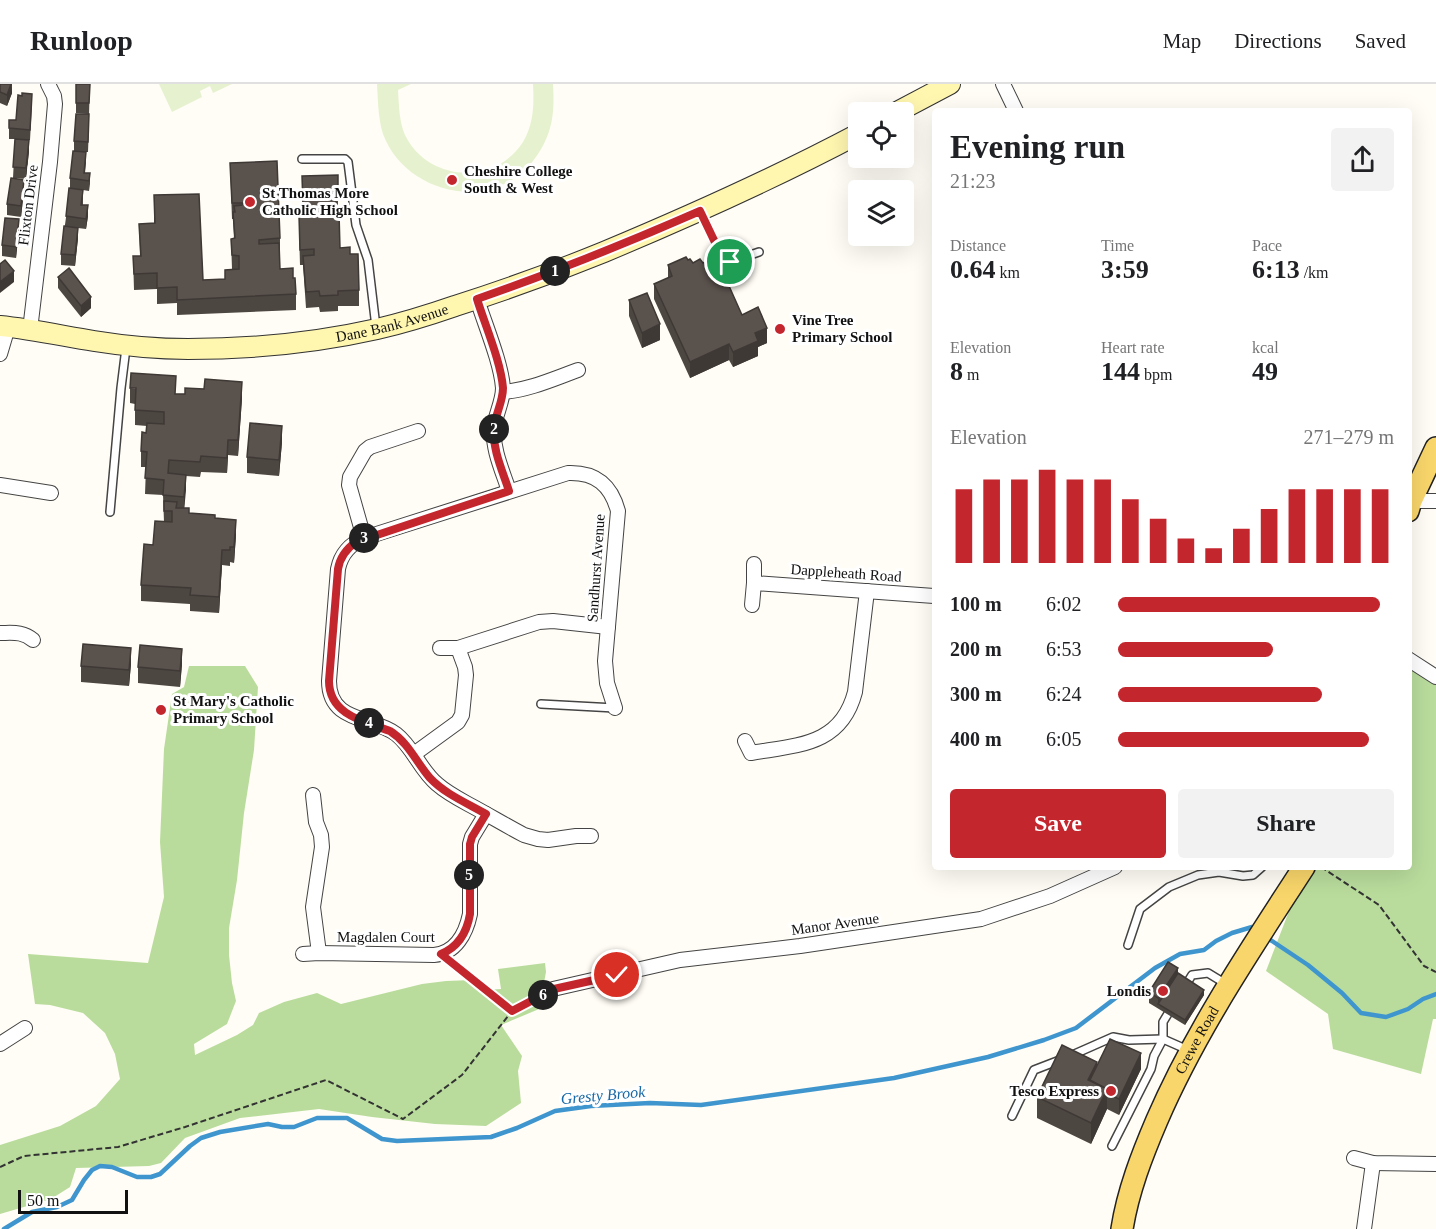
<!DOCTYPE html>
<html lang="en">
<head>
<meta charset="utf-8">
<style>
	:root { --surface:#fff; --page:#f2f2f2; --text:#202124; --muted:#757577; --line:#e0e0e0; --accent:#c4262e }
	body { margin:0; font-family:Georgia,serif; background:var(--page); color:var(--text); height:100vh; display:flex; flex-direction:column; font-size:22px; white-space:nowrap }
	* { box-sizing:border-box; margin:0 }
	p { font-size:20px; color:var(--muted) }
	.icon { flex:none; width:33px; height:33px; fill:none; stroke:currentColor; stroke-width:2; stroke-linecap:round; stroke-linejoin:round }
	.map { position:relative; flex:1; overflow:hidden }
	.panel { position:absolute; left:932px; top:24px; width:480px; height:762px; display:flex; flex-direction:column; background:var(--surface); border-radius:6px; box-shadow:0 6px 24px #0002 }
	.panel>* { flex:none }
	.buttons { position:absolute; left:848px; top:18px; display:grid; gap:12px }
	.buttons a { display:grid; place-items:center; width:66px; height:66px; border-radius:6px; background:var(--surface); box-shadow:0 6px 24px #0002; font-size:30px }
	.scale { position:absolute; left:18px; bottom:15px; width:110px; box-sizing:border-box; padding-left:6px; border:3px solid #111; border-top:0; font-size:16px; line-height:21px; white-space:nowrap; color:#111; -webkit-text-stroke:4px #fff; paint-order:stroke }
	.pin { position:absolute; display:grid; place-items:center; width:51px; height:51px; color:#fff; margin:-26px; border:3px solid #fff; border-radius:50%; box-shadow:0 2px 6px #0007 }
	.km { position:absolute; width:30px; height:30px; margin:-15px; border-radius:50%; background:#222; color:#fff; font-size:16px; line-height:30px; text-align:center }
	.round { display:grid; place-items:center; flex:none; width:63px; height:63px; border-radius:6px; background:var(--page) }
	.overview { display:flex; align-items:center; justify-content:space-between; height:102px; padding:0 18px }
	h1 { font-size:33px; font-weight:800; line-height:45px }
	.figures { display:grid; grid-template-columns:repeat(3,1fr); gap:9px; height:102px; padding:6px 18px }
	.figures div { display:grid; align-content:center }
	.figures b { font-size:26px; font-weight:800 }
	.figures small { font-size:16px; font-weight:400 }
	.figures p { font-size:16px }
	.chart { height:168px; padding:12px 18px }
	.chart p { display:flex; justify-content:space-between }
	.chart svg { width:100%; height:108px; margin-top:6px; stroke:var(--accent); stroke-width:6 }
	.primary-button { display:flex; gap:12px; margin-top:auto; padding:12px 18px }
	.primary-button a { flex:1; height:69px; border-radius:6px; background:var(--accent); color:#fff; font-size:24px; font-weight:800; line-height:69px; text-align:center }
	.primary-button a+a { background:var(--page); color:var(--text) }
	ul { padding:0 18px; list-style:none; font-size:20px }
	li { display:grid; grid-template-columns:96px 72px 1fr; align-items:center; height:45px }
	li i { height:15px; border-radius:8px; background:var(--accent) }
	header { display:flex; align-items:center; gap:36px; box-sizing:border-box; height:84px; padding:0 30px; background:var(--surface); border-bottom:2px solid var(--line) }
	header strong { font-size:28px }
	nav { display:flex; gap:33px; margin-inline-start:auto; font-size:21px }
	.map>svg:first-child { display:block }
	.forest { fill:#b9dc9c }
	.pitch { fill:#e6f2cf }
	.lines { fill:none; stroke-linecap:round; stroke-linejoin:round }
	.stream { stroke:#3f96cf; stroke-width:4.5 }
	.lane-casing { stroke:#444; stroke-width:10 }
	.street-casing { stroke:#444; stroke-width:16 }
	.secondary-casing { stroke:#333; stroke-width:22 }
	.primary-casing { stroke:#222; stroke-width:24 }
	.path { stroke:#333; stroke-width:2; stroke-dasharray:6 3; stroke-linecap:butt }
	.lane { stroke:#fff; stroke-width:7 }
	.street { stroke:#fff; stroke-width:14 }
	.secondary { stroke:#fff6b0; stroke-width:20 }
	.primary { stroke:#f9d66b; stroke-width:21 }
	.wall { fill:#4d4742 }
	.shaded-wall { fill:#3f3936 }
	.building { fill:#5a524d; stroke:#3f3936; stroke-width:1.5 }
	.route-casing { stroke:#fff; stroke-width:12 }
	.route { stroke:#c4262e; stroke-width:8 }
	.poi-dot { fill:#c4262e; stroke:#fff; stroke-width:2 }
	.labels { text-anchor:middle; dominant-baseline:central; stroke-width:6; stroke-linejoin:round; paint-order:stroke }
	.poi-label { font-size:15px; font-weight:bold; fill:#111; stroke:#fff; text-anchor:start }
	.street-label { font-size:15px; fill:#111; stroke:#fff }
	.water-label { font-size:16px; font-style:italic; fill:#1768a6; stroke:#fff }
</style>
</head>
<body>
<header>
<strong>Runloop</strong>
<nav><a>Map</a><a>Directions</a><a>Saved</a></nav>
</header>
<div class="map">
<svg width="1436" height="1145" viewBox="0 0 1436 1145">
	<rect width="100%" height="100%" fill="#fffdf5"/>
	<!-- forest -->
	<g class="forest">
		<path d="M189,582h56l13,21 -4,63 -10,63 -7,67 -8,48v27l3,28 4,18 -9,23 -33,20 1,11 42,-20 16,-10 6,-12 25,-11 33,-9 24,11 81,-20 24,-3 26,-1 12,10 17,-1 -3,-20 47,-6 1,9 -7,37 -38,16 21,31 -4,15 3,32 -35,23 -51,-2 -63,-7 -53,-8 -79,9 -55,20 -24,25 -12,3 -73,2 -6,19 -19,12 -51,15v-69l60,-19 36,-20 24,-27 -5,-25 -10,-21 -22,-20 -33,-8 -15,-1 -7,-50 120,9 16,-66 -4,-55 4,-93 8,-55 12,-7z"/>
		<path d="M1409,582l27,13v340h-3l-12,55 -88,-25 -5,-35 -62,-43 40,-104h102z"/>
	</g>
	<!-- pitch -->
	<g class="pitch">
		<path d="M159,0h73l-19,9 -3,-7 -10,5 2,6 -30,15z"/>
		<path d="M377,0h34l-13,6c1,15 1,31 7,45 23,47 90,51 118,7 11,-18 11,-38 10,-58h20c2,31 -1,52 -20,77 -41,53 -128,33 -150,-27 -5,-16 -5,-34 -6,-50z"/>
	</g>
	<g class="lines">
		<!-- stream -->
		<g class="stream">
			<path d="M1266,853l42,28 34,28 19,20 25,4 22,-8 15,-10 13,-5"/>
			<path d="M4,1145l28,-17 25,-5 15,-7 12,-20 8,-10 8,-4 12,1 25,10h14l9,-3 30,-28 11,-8 19,-6 48,-8 14,3h12l23,-9h30l35,21 15,2 94,-4 26,-9 38,-17 36,-5 59,-3 51,2 193,-27 94,-21 56,-17 32,-12 79,-60 25,-14 24,-4 12,-9 16,-8 20,-6 4,3"/>
		</g>
		<!-- lane casing -->
		<g class="lane-casing">
			<g id="lane">
				<path d="M302,75h43l3,3 8,63 12,35 8,67"/>
				<path d="M701,129l22,46 7,3 29,-10"/>
				<path d="M110,428l11,-124 5,-40"/>
				<path d="M541,620l74,4"/>
				<path d="M1128,861l12,-36 29,-22 29,-12 21,-3 24,4 10,-1 9,-8"/>
				<path d="M1184,904l8,-13 16,-2 18,11"/>
				<path d="M1070,972l43,-19 16,3 34,-1 25,11"/>
				<path d="M1012,1032l22,-46 26,-10"/>
				<path d="M1112,1062l39,-77 3,-13 9,-17v-17l9,-15"/>
			</g>
		</g>
		<!-- street casing -->
		<g class="street-casing">
			<g id="street">
				<path d="M1003,0l13,27"/>
				<path d="M477,215c8,26 24,63 26,89 0,14 -8,27 -9,40 -2,21 9,44 15,63"/>
				<path d="M30,246l20,-168 5,-58 -1,-8 -6,-12"/>
				<path d="M0,270l8,-27"/>
				<path d="M503,308c26,-2 50,-13 75,-22"/>
				<path d="M0,401l51,8"/>
				<path d="M1411,417h25"/>
				<path d="M364,454l-15,-53 1,-8 15,-26 5,-4 48,-16"/>
				<path d="M754,480v19l180,13"/>
				<path d="M752,521l2,-22"/>
				<path d="M0,549c12,0 23,-2 33,7"/>
				<path d="M440,564h18"/>
				<path d="M1408,575l28,18"/>
				<path d="M745,657l6,12c46,-8 90,-7 104,-61l12,-101"/>
				<path d="M414,670l44,-32 4,-7 4,-40 -1,-8 -7,-19 81,-26 14,-1 55,6"/>
				<path d="M313,711l3,27 5,13 1,12 -9,60 6,46"/>
				<path d="M591,752h-15l-28,4 -10,-1 -14,-4c-19,-10 -37,-21 -56,-31 -11,-6 -22,-12 -31,-20 -17,-14 -24,-37 -41,-50 -24,-18 -67,-11 -67,-53l9,-112c3,-15 12,-25 26,-31l204,-65c28,-1 43,12 50,38l-13,150 2,22 8,25"/>
				<path d="M303,870l16,-1 115,2c22,-2 32,-22 36,-41v-70l2,-7 14,-23"/>
				<path d="M553,905l127,-29 120,-14 181,-27 69,-23 65,-29"/>
				<path d="M0,960l25,-16"/>
				<path d="M1354,1074l19,5 63,1"/>
				<path d="M1364,1145l9,-66"/>
			</g>
		</g>
		<!-- secondary casing -->
		<g class="secondary-casing">
			<g id="secondary">
				<path d="M897,28l53,-28"/>
				<path id="s1" d="M0,242c31,3 63,10 94,15 31,5 63,8 94,8 63,0 127,-6 189,-20 26,-6 52,-14 78,-23 50,-16 100,-34 149,-54 86,-36 171,-74 254,-118"/>
			</g>
		</g>
		<!-- primary casing -->
		<g class="primary-casing">
			<g id="primary">
				<path d="M1408,427l3,-10 25,-53"/>
				<path id="s2" d="M1122,1145c6,-38 20,-74 35,-109 39,-90 94,-171 147,-253"/>
			</g>
		</g>
		<!-- path -->
		<g class="path">
			<path d="M1321,783l58,38 45,61 12,6"/>
			<path d="M512,927l29,-15"/>
			<path d="M0,1083l24,-11 94,-9 67,-20 141,-47 77,39 59,-44 50,-64 -60,-47"/>
		</g>
		<!-- lane -->
		<use href="#lane" class="lane"/>
		<!-- street -->
		<use href="#street" class="street"/>
		<!-- secondary -->
		<use href="#secondary" class="secondary"/>
		<!-- primary -->
		<use href="#primary" class="primary"/>
	</g>
	<!-- wall -->
	<g class="wall">
		<path d="M0,0h12v9l-5,13 -7,-3z"/>
		<path d="M76,0h14l-1,30 -13,-1z"/>
		<path d="M32,20l-2,36h-5l4,11 -3,28 -13,-1 2,-39h-6v-19h7z"/>
		<path d="M89,41l-1,27h-3l1,11 -1,10h5v11l-1,7 -6,-1v15l5,11 -2,13 -8,-1v10l-3,28 -14,-1v-11l9,-66v-10l4,-27v-10z"/>
		<path d="M230,79l50,75v31l13,9 3,16v16l-119,5v-12l-20,1v-15l-23,1 -1,-34h7l-1,-32 15,-1v-28l49,85 22,-1 7,-10 -1,-30h3l-1,-20h-1z"/>
		<path d="M302,92l36,17v15h-2l4,40 10,6 9,36v16h-21v5l-18,1 -1,-5 -13,1 -3,-43h-3l-1,-34v-15h4z"/>
		<path d="M24,106l-3,27 -14,-2v-11z"/>
		<path d="M19,146l-3,28 -14,-2v-11z"/>
		<path d="M688,176l5,3 49,52 25,28 -9,4v9l-25,11 -4,-7 -39,18 -36,-79v-15l14,-6v-13z"/>
		<path d="M58,193l33,31 -10,9 -23,-29z"/>
		<path d="M629,216l31,40 -18,8 -13,-32z"/>
		<path d="M130,304l46,6 66,4 -4,58 -10,-1 -1,18 -26,-1 -1,5 -14,-1 -2,32 5,5 26,5 21,17 -2,28 -4,-1v4l-8,-1 -3,48 -29,-2v-7l-49,-3v-16l12,-40 11,-23 -1,-27 -18,-1 1,-27h-5v-16l5,-18 1,-7 -12,-1v-21l-5,-1z"/>
		<path d="M282,358l-3,34 -32,-3v-16z"/>
		<path d="M131,580l-2,22 -48,-4v-16z"/>
		<path d="M182,580l-2,23 -42,-4v-16z"/>
		<path d="M1178,889l26,22 -19,30 -36,-22v-11z"/>
		<path d="M1097,983l44,2 -22,46 -12,-6 -16,35 -54,-26v-21z"/>
	</g>
	<!-- shaded-wall -->
	<g class="shaded-wall">
		<path d="M11,0l1,9 -5,13v-11z"/>
		<path d="M29,56v11l-3,28v-11z"/>
		<path d="M24,96v10l-3,27v-11z"/>
		<path d="M88,121v11l-2,13v-10z"/>
		<path d="M19,135v11l-3,28v-11z"/>
		<path d="M78,144v10l-3,28v-11z"/>
		<path d="M14,187v11l-14,11v-11z"/>
		<path d="M91,213v11l-10,9v-11z"/>
		<path d="M660,240v16l-18,8v-15z"/>
		<path d="M767,244v15l-9,4v9l-25,11v-15l22,-19z"/>
		<path d="M729,260v16l-39,18v-16z"/>
		<path d="M242,298v16l-4,58v-16z"/>
		<path d="M282,342v16l-3,34v-16z"/>
		<path d="M228,356v15l-1,18v-15z"/>
		<path d="M186,391v15l-2,22v-15z"/>
		<path d="M236,436v15l-2,28v-16z"/>
		<path d="M222,466v15l-3,48v-16z"/>
		<path d="M131,564v16l-2,22v-16z"/>
		<path d="M182,565v15l-2,23v-16z"/>
		<path d="M1178,884v11l-20,25v-6z"/>
		<path d="M1204,906v5l-19,30v-5z"/>
		<path d="M1141,969v16l-22,46v-16z"/>
		<path d="M1097,978v20l-9,-2z"/>
		<path d="M1107,1005v20l-16,35v-21z"/>
	</g>
	<!-- building -->
	<g class="building">
		<path d="M0,0h11l-4,11 -7,-3z"/>
		<path d="M76,0h14l-1,19h-13z"/>
		<path d="M22,9l10,1 -2,36 -21,-2v-8h7l2,-25 4,1z"/>
		<path d="M76,30h13l-1,28 -14,-1z"/>
		<path d="M15,55l14,1 -3,28 -13,-1z"/>
		<path d="M73,67l13,1 -2,21h6l-1,8 -19,-3z"/>
		<path d="M277,77l3,77 -21,2v4l20,-1 1,26 13,-1v10h2l1,16 -119,6v-13l-20,1v-15l-23,1 -1,-18h8l-2,-32 16,-1 -1,-28 45,-1 4,86 22,-1v-9l14,-1v-13l-7,-1 -1,-16 4,-1 -2,-26h2l-1,-6 8,-1 1,-2h-11l-2,-40z"/>
		<path d="M338,91v18h-3l1,19 3,1 1,35 10,-1v7h8l1,36 -21,1v4l-18,1 -1,-5 -13,1 -3,-36 11,-1v-6l-14,1 -1,-34 17,-1v-9h-13l-1,-30z"/>
		<path d="M11,94l13,2 -3,26 -14,-2z"/>
		<path d="M69,104l14,2 -2,15h7l-2,14 -20,-3z"/>
		<path d="M5,134l14,1 -3,28 -14,-2z"/>
		<path d="M64,142l14,2 -3,27 -14,-1z"/>
		<path d="M686,173l2,3 2,-1 3,4 7,-4 3,4 6,-3 1,3 7,-4 25,56 16,-8 9,21 -12,5 3,8 -25,11 -4,-8 -39,18 -36,-78 18,-8 -4,-11z"/>
		<path d="M5,176l9,11 -14,11v-18z"/>
		<path d="M69,184l22,29 -10,9 -23,-29z"/>
		<path d="M647,209l13,31 -18,9 -13,-33z"/>
		<path d="M131,289l45,3 -1,18h10v-6l19,1 1,-10 37,3 -4,58h-10l-1,18 -26,-2 -1,6 -31,-2 -1,13 18,2 -2,22 -21,-2 1,-15 -19,-2 2,-26 -6,-1 1,-19 4,1 1,-10 17,1v-12l-29,-2 1,-22h-6z"/>
		<path d="M250,339l32,3 -3,34 -32,-3z"/>
		<path d="M164,417l13,1 -1,6h13v5l26,2v3l21,2 -2,27h-4v3h-8l-3,47 -29,-2 1,-7 -50,-3 3,-41 9,1 2,-24 17,1v-11h-8z"/>
		<path d="M83,560l48,4 -2,22 -48,-4z"/>
		<path d="M140,561l42,4 -2,22 -42,-4z"/>
		<path d="M1168,878l10,6 -20,30 -9,-6z"/>
		<path d="M1178,889l26,17 -19,30 -27,-16z"/>
		<path d="M1110,955l31,14 -22,46 -12,-5v-5l-17,-9z"/>
		<path d="M1062,961l35,17 -9,18 19,9 -16,34 -54,-26z"/>
	</g>
	<g class="lines">
		<!-- route casing -->
		<g class="route-casing">
			<path id="route" d="M617,891l-63,14 -42,22 -71,-57c17,-7 26,-22 29,-40v-70l2,-7 14,-23c-19,-11 -41,-20 -56,-36 -14,-16 -21,-35 -40,-47 -25,-9 -61,-16 -61,-50l9,-112c2,-12 8,-20 18,-27l153,-51c-6,-19 -17,-42 -15,-63 1,-13 9,-26 9,-40 -2,-26 -18,-63 -26,-89 75,-26 150,-56 223,-88l23,48 7,3"/>
		</g>
		<!-- route -->
		<use href="#route" class="route"/>
	</g>
	<!-- markers -->
	<g class="poi-dot">
		<circle cx="452" cy="96" r="6"/>
		<circle cx="250" cy="118" r="6"/>
		<circle cx="780" cy="245" r="6"/>
		<circle cx="161" cy="626" r="6"/>
		<circle cx="1163" cy="907" r="6"/>
		<circle cx="1111" cy="1007" r="6"/>
	</g>
	<g class="labels">
		<!-- poi labels -->
		<g class="poi-label">
			<text x="464" y="87">Cheshire College<tspan x="464" dy="17">South &amp; West</tspan></text>
			<text x="262" y="109">St Thomas More<tspan x="262" dy="17">Catholic High School</tspan></text>
			<text x="792" y="236">Vine Tree<tspan x="792" dy="17">Primary School</tspan></text>
			<text x="173" y="617">St Mary's Catholic<tspan x="173" dy="17">Primary School</tspan></text>
			<text x="1151" y="907" text-anchor="end">Londis</text>
			<text x="1099" y="1007" text-anchor="end">Tesco Express</text>
		</g>
		<!-- street labels -->
		<g class="street-label">
			<text transform="translate(28 121) rotate(-83)">Flixton Drive</text>
			<text stroke="none"><textPath href="#s1" startOffset="396">Dane Bank Avenue</textPath></text>
			<text transform="translate(596 484) rotate(-86)">Sandhurst Avenue</text>
			<text transform="translate(846 489) rotate(4)">Dappleheath Road</text>
			<text transform="translate(835 840) rotate(-8)">Manor Avenue</text>
			<text x="386" y="853">Magdalen Court</text>
			<text stroke="none"><textPath href="#s2" startOffset="204">Crewe Road</textPath></text>
		</g>
		<!-- water labels -->
		<g class="water-label">
			<text transform="translate(603 1011) rotate(-5)">Gresty Brook</text>
		</g>
	</g>
</svg>
<div class="buttons">
<a><svg class="icon" aria-label="locate" viewBox="0 0 24 24"><circle cx="12" cy="12" r="6"/><path d="M12 2v4M12 18v4M2 12h4M18 12h4"/></svg></a>
<a><svg class="icon" aria-label="layers" viewBox="0 0 24 24"><path d="M12 4l9 5-9 5-9-5zM3 14l9 5 9-5"/></svg></a>
</div>
<div class="scale">50 m</div>
<div class="pin" style="left:730px;top:178px;background:#1e9e55"><svg class="icon" aria-label="arrive" viewBox="0 0 24 24"><path d="M6 21V4h12l-3 4 3 4H6"/></svg></div>
<div class="pin" style="left:617px;top:891px;background:#d93025"><svg class="icon" aria-label="check" viewBox="0 0 24 24"><path d="M5 12l5 5 9-10"/></svg></div>
<b class="km" style="left:555px;top:187px">1</b>
<b class="km" style="left:494px;top:345px">2</b>
<b class="km" style="left:364px;top:454px">3</b>
<b class="km" style="left:369px;top:639px">4</b>
<b class="km" style="left:469px;top:791px">5</b>
<b class="km" style="left:543px;top:911px">6</b>
<section class="panel">
<div class="overview"><div><h1>Evening run</h1><p>21:23</p></div><a class="round"><svg class="icon" aria-label="share" viewBox="0 0 24 24"><path d="M12 15V3M7 8l5-5 5 5M5 13v7h14v-7"/></svg></a></div>
<div class="figures">
<div><p>Distance</p><b>0.64<small> km</small></b></div>
<div><p>Time</p><b>3:59</b></div>
<div><p>Pace</p><b>6:13<small> /km</small></b></div>
</div>
<div class="figures">
<div><p>Elevation</p><b>8<small> m</small></b></div>
<div><p>Heart rate</p><b>144<small> bpm</small></b></div>
<div><p>kcal</p><b>49</b></div>
</div>
<div class="chart"><p><span>Elevation</span>271–279 m</p>
<svg viewBox="0 0 160 44" preserveAspectRatio="none"><path d="M5 44V14M15 44V10M25 44V10M35 44V6M45 44V10M55 44V10M65 44V18M75 44V26M85 44V34M95 44V38M105 44V30M115 44V22M125 44V14M135 44V14M145 44V14M155 44V14"/></svg>
</div>
<ul>
<li><b>100 m</b>6:02<i style="width:95%"></i></li>
<li><b>200 m</b>6:53<i style="width:56%"></i></li>
<li><b>300 m</b>6:24<i style="width:74%"></i></li>
<li><b>400 m</b>6:05<i style="width:91%"></i></li>
</ul>
<div class="primary-button"><a>Save</a><a>Share</a></div>
</section>
</div>
</body>
</html>
